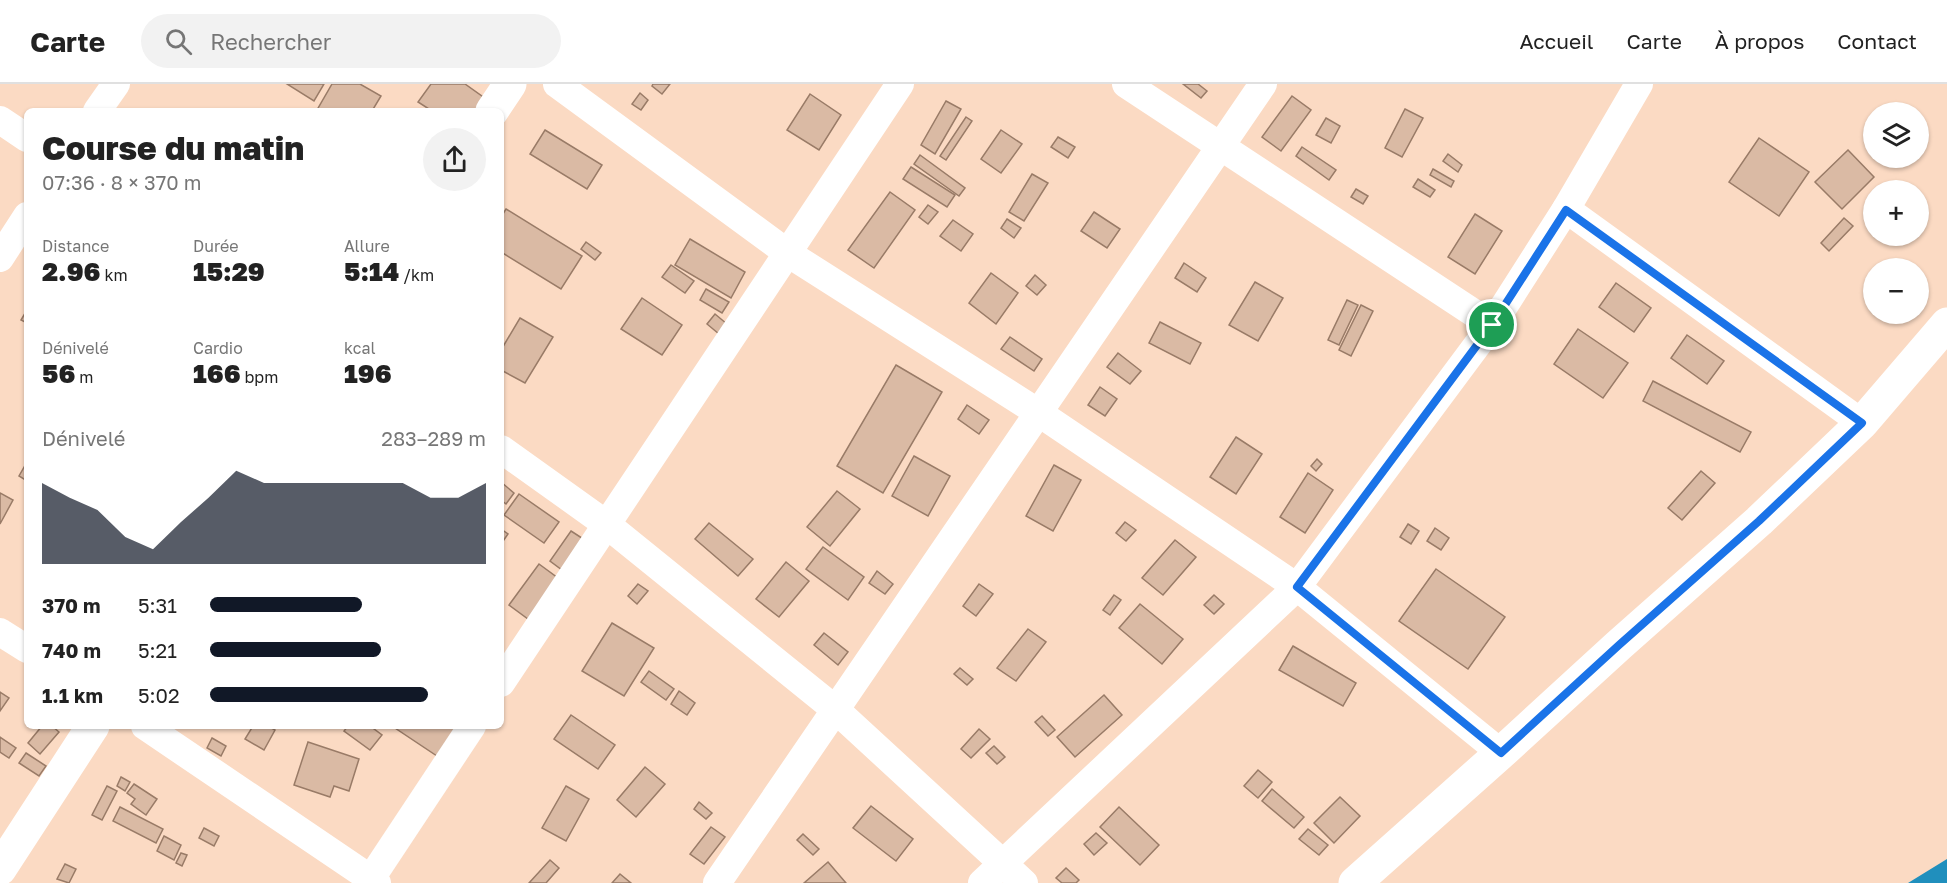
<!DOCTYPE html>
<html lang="fr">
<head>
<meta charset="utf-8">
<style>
	:root { --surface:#fff; --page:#f2f2f2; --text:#222; --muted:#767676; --line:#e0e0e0; --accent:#111827 }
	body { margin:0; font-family:"Golos Text",sans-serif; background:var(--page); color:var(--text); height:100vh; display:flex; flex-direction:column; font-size:22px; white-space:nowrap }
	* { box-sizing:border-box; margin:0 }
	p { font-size:20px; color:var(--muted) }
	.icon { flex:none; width:33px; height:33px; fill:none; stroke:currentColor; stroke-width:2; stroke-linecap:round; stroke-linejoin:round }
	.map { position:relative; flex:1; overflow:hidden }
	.panel { position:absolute; left:24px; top:24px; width:480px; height:621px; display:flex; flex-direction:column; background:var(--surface); border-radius:9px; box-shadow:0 2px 4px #0004 }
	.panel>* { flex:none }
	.tools { position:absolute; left:1863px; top:18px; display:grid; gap:12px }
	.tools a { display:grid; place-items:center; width:66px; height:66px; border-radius:50%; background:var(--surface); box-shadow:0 2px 4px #0004; font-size:30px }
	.pin { position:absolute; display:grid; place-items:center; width:51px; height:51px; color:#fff; margin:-26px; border:3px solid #fff; border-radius:50%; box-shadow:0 2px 6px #0007 }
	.round { display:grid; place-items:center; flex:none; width:63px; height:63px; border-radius:32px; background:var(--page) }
	.overview { display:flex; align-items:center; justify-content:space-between; height:102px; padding:0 18px }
	h1 { font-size:33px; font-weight:800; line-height:45px }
	.stats { display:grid; grid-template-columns:repeat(3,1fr); gap:9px; height:102px; padding:6px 18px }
	.stats div { display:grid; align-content:center }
	.stats b { font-size:26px; font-weight:800 }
	.stats small { font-size:16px; font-weight:400 }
	.stats p { font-size:16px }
	.chart { height:168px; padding:12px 18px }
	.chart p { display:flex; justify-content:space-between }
	.chart svg { width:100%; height:108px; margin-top:6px; fill:var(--accent); opacity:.7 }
	ul { padding:0 18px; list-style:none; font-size:20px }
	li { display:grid; grid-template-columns:96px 72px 1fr; align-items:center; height:45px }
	li i { height:15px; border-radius:8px; background:var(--accent) }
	header { display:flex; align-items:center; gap:36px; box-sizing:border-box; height:84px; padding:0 30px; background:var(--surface); border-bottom:2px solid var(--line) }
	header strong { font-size:28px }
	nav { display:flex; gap:33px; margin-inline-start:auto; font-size:21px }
	.search { width:420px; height:54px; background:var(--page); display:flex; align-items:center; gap:15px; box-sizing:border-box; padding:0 21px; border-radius:33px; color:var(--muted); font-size:22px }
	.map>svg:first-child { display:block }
	.water { fill:#208fbd }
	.building { fill:#dabaa4; stroke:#997b67; stroke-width:1.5 }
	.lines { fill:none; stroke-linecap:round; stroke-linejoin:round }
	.street { stroke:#fff; stroke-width:28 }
	.secondary { stroke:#fff; stroke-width:33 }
	.route-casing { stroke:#fff; stroke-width:12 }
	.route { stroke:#1a73e8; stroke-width:8 }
</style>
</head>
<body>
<header>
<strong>Carte</strong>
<div class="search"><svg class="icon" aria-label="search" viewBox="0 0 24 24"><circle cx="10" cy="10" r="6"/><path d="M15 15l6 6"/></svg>Rechercher</div>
<nav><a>Accueil</a><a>Carte</a><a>À propos</a><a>Contact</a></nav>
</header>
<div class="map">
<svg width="1947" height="799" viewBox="0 0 1947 799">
	<rect width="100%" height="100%" fill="#fbdac3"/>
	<!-- water -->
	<path class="water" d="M1947,775v24h-39z"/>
	<!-- building -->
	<g class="building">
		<path d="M287,0h37l-10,17z"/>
		<path d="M332,0h28l21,12 -9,15h-53l-2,-1z"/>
		<path d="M431,0h34l21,15 -9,12h-45l-14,-9z"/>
		<path d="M653,0h17l-8,10 -10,-8z"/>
		<path d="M1183,0h15l9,7 -6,7z"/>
		<path d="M640,9l8,7 -7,10 -9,-6z"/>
		<path d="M810,10l31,21 -22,35 -32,-20z"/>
		<path d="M1292,12l19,14 -30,41 -19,-14z"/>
		<path d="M946,17l15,8 -26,45 -14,-9z"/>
		<path d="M1405,25l18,9 -21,39 -17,-9z"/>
		<path d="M966,33l6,4 -26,39 -6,-4z"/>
		<path d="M1326,34l14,8 -9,17 -15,-8z"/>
		<path d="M545,46l57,35 -15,24 -57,-35z"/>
		<path d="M1001,46l21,14 -21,29 -20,-14z"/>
		<path d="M1058,53l17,10 -7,11 -17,-11z"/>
		<path d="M1759,54l50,34 -30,44 -50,-34z"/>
		<path d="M1302,63l34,23 -7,10 -33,-24z"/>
		<path d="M1848,66l26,27 -32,32 -27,-27z"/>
		<path d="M1448,70l14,11 -4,7 -15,-11z"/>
		<path d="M920,71l45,33 -6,8 -45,-32z"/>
		<path d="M911,83l44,28 -8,12 -44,-28z"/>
		<path d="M1433,85l21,12 -3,6 -21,-12z"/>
		<path d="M1032,90l16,9 -24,38 -15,-9z"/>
		<path d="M1418,95l17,11 -5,7 -17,-10z"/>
		<path d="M1356,105l12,7 -5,8 -12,-7z"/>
		<path d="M890,108l25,18 -41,58 -26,-18z"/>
		<path d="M928,121l10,7 -10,12 -9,-7z"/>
		<path d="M506,125l76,47 -21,33 -60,-37v-35z"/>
		<path d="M1094,128l26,17 -13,19 -26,-17z"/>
		<path d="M1475,130l27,17 -27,43 -27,-17z"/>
		<path d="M1844,134l9,8 -24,25 -8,-8z"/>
		<path d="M1007,135l14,9 -7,10 -13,-10z"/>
		<path d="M953,136l20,14 -12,17 -21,-15z"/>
		<path d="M690,155l55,33 -14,26 -56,-33z"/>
		<path d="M586,158l15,11 -6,7 -14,-11z"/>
		<path d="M1184,179l22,15 -9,14 -22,-14z"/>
		<path d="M671,181l23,16 -9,12 -23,-16z"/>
		<path d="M991,189l27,20 -22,31 -27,-21z"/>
		<path d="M1035,191l11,10 -9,10 -11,-9z"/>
		<path d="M1255,198l28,16 -25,43 -29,-16z"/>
		<path d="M1616,199l35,25 -17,24 -35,-25z"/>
		<path d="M706,205l23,13 -7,11 -22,-13z"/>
		<path d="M642,214l40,27 -20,30 -41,-26z"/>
		<path d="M1347,216l11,5 -19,40 -11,-5z"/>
		<path d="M1361,221l12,6 -22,45 -12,-6z"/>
		<path d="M27,226v13l-6,-3z"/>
		<path d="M715,230l12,10 -8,10 -12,-10z"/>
		<path d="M520,234l33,19 -28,46 -24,-13v-20z"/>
		<path d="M1160,238l41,21 -11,21 -41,-21z"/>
		<path d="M1578,245l50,34 -25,35 -49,-34z"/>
		<path d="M1687,251l37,26 -17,23 -36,-26z"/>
		<path d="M1010,253l32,22 -8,12 -33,-22z"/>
		<path d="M1118,269l23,18 -11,13 -23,-17z"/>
		<path d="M896,281l46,27 -59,101 -46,-27z"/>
		<path d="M1653,297l98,51 -11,20 -97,-51z"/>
		<path d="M1100,303l17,12 -12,17 -17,-11z"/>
		<path d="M967,321l22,15 -10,14 -21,-15z"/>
		<path d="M1236,353l26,17 -26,40 -26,-17z"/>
		<path d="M914,372l36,20 -22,40 -36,-20z"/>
		<path d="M1317,375l5,5 -6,7 -5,-5z"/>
		<path d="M27,378v19l-8,-5z"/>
		<path d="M1054,381l27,15 -28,51 -27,-15z"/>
		<path d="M1701,387l14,12 -33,37 -14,-12z"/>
		<path d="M1308,389l25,17 -28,43 -25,-16z"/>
		<path d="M501,398l13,11 -8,11 -5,-4z"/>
		<path d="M837,407l23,18 -30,37 -23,-19z"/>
		<path d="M0,409l13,7 -13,24z"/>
		<path d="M519,410l40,28 -15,21 -40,-28z"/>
		<path d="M1125,438l11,8 -10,11 -10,-8z"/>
		<path d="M709,439l44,36 -15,17 -43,-37z"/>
		<path d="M1408,440l11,7 -8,13 -11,-7z"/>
		<path d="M1435,444l14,10 -8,12 -14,-9z"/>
		<path d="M501,445l7,5 -7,10z"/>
		<path d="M571,447l17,11 -22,31 -16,-12z"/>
		<path d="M1175,456l21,17 -33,38 -21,-17z"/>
		<path d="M823,463l41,30 -16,23 -42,-31z"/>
		<path d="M786,478l23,19 -30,36 -23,-18z"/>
		<path d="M539,480l23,17 -30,41 -23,-17z"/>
		<path d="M1436,485l69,48 -37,52 -69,-48z"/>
		<path d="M877,487l16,13 -8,10 -16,-11z"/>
		<path d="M638,500l10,7 -11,13 -9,-8z"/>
		<path d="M979,500l14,10 -17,22 -13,-10z"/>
		<path d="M1114,511l7,5 -11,15 -7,-5z"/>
		<path d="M1214,511l10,9 -10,10 -10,-9z"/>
		<path d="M1140,520l43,35 -21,25 -43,-36z"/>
		<path d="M612,539l42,25 -30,48 -42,-25z"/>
		<path d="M1028,545l18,13 -30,39 -19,-13z"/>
		<path d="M824,549l24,19 -10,13 -24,-20z"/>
		<path d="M1293,562l63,37 -13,23 -64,-36z"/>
		<path d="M960,584l13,11 -6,6 -13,-11z"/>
		<path d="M649,587l25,18 -8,11 -25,-18z"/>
		<path d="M679,607l16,12 -8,12 -16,-11z"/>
		<path d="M0,608l9,6 -9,13z"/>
		<path d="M1104,611l18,20 -47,42 -18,-20z"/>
		<path d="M571,631l44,30 -17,24 -44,-30z"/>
		<path d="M1042,632l13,14 -7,6 -13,-14z"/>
		<path d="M42,642h10l7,6 -19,22 -12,-11z"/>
		<path d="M253,642h15l7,4 -11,20 -19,-11z"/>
		<path d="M348,642h22l12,9 -12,15 -26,-19z"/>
		<path d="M392,642h69l-21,32z"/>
		<path d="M979,645l11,10 -19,19 -10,-9z"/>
		<path d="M0,653l16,11 -7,10 -9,-6z"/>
		<path d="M212,654l14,8 -5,10 -14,-8z"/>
		<path d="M308,658l51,17 -10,32 -15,-5 -4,11 -36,-12z"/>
		<path d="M994,662l11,11 -8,7 -11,-11z"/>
		<path d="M26,669l20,13 -7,10 -20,-13z"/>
		<path d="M645,683l20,17 -29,33 -19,-17z"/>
		<path d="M1258,686l14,12 -14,16 -14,-12z"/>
		<path d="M121,693l9,5 -5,9 -8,-5z"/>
		<path d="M134,700l23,15 -11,16 -15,-11 4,-5 -8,-6z"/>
		<path d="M107,702l10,5 -15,29 -10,-5z"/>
		<path d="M566,702l23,13 -23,42 -24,-13z"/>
		<path d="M1272,705l32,28 -10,11 -32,-27z"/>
		<path d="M1340,713l20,19 -26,27 -20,-20z"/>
		<path d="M699,718l13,11 -6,6 -12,-10z"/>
		<path d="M871,722l42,33 -17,22 -43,-33z"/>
		<path d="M120,723l43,22 -7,14 -43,-22z"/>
		<path d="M1119,723l40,38 -19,20 -40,-38z"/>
		<path d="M711,743l14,10 -21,27 -14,-10z"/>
		<path d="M204,744l15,8 -5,10 -15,-8z"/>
		<path d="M1308,745l20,16 -9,10 -20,-16z"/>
		<path d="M1096,749l11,10 -13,12 -10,-11z"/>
		<path d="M803,750l16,15 -6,6 -16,-15z"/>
		<path d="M164,752l17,9 -7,15 -17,-9z"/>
		<path d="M181,769l6,2 -5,11 -6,-3z"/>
		<path d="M550,776l9,8 -13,15h-17z"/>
		<path d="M828,778l18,21h-42z"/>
		<path d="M65,780l11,5 -7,14 -12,-4z"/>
		<path d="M1066,784l13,12 -3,3h-14l-6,-5z"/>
		<path d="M620,790l11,9h-19z"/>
	</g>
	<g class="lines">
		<!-- street -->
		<g class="street">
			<path d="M557,0l232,170 250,159 258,174 204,166"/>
			<path d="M1126,0l366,241"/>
			<path d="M97,27l19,-27"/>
			<path d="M0,36l27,18"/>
			<path d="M1566,125l296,214"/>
			<path d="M0,174l27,-42"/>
			<path d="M501,365l105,75 230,186 188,173"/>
			<path d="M0,548l27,17"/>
			<path d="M501,599l399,-599"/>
			<path d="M145,642l232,157"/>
			<path d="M368,799l104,-157"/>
			<path d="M717,799l546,-799"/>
			<path d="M982,799l315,-296 195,-262 74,-116 73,-125"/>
		</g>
		<!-- secondary -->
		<g class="secondary">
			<path d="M492,27l18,-27"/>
			<path d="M0,785l93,-143"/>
			<path d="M1355,799l146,-130 118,-108 140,-124 103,-98 85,-99"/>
		</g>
	</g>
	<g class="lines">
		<!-- route casing -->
		<g class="route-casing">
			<path id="route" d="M1566,126l296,213 -103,98 -140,124 -118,108 -204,-166 195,-262z"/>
		</g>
		<!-- route -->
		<use href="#route" class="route"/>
	</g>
</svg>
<div class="tools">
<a><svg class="icon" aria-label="layers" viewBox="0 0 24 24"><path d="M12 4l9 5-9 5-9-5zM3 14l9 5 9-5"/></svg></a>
<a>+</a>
<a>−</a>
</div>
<div class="pin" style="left:1492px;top:241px;background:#1e9e55"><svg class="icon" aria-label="arrive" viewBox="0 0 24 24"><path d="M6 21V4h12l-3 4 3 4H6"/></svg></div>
<section class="panel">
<div class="overview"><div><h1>Course du matin</h1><p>07:36 · 8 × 370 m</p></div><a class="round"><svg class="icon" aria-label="share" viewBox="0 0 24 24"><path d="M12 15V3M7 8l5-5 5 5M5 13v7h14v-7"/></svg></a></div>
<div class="stats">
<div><p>Distance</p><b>2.96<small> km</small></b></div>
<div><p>Durée</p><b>15:29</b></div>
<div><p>Allure</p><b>5:14<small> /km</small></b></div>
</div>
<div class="stats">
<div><p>Dénivelé</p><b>56<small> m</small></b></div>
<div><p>Cardio</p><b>166<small> bpm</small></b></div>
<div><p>kcal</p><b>196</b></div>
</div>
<div class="chart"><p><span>Dénivelé</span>283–289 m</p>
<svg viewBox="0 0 160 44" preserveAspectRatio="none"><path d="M0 44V11L10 17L20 22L30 33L40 38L50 27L60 17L70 6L80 11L90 11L100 11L110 11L120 11L130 11L140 17L150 17L160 11V44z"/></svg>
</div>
<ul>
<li><b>370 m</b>5:31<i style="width:55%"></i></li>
<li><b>740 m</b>5:21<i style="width:62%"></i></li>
<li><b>1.1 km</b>5:02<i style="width:79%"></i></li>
</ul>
</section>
</div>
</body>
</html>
